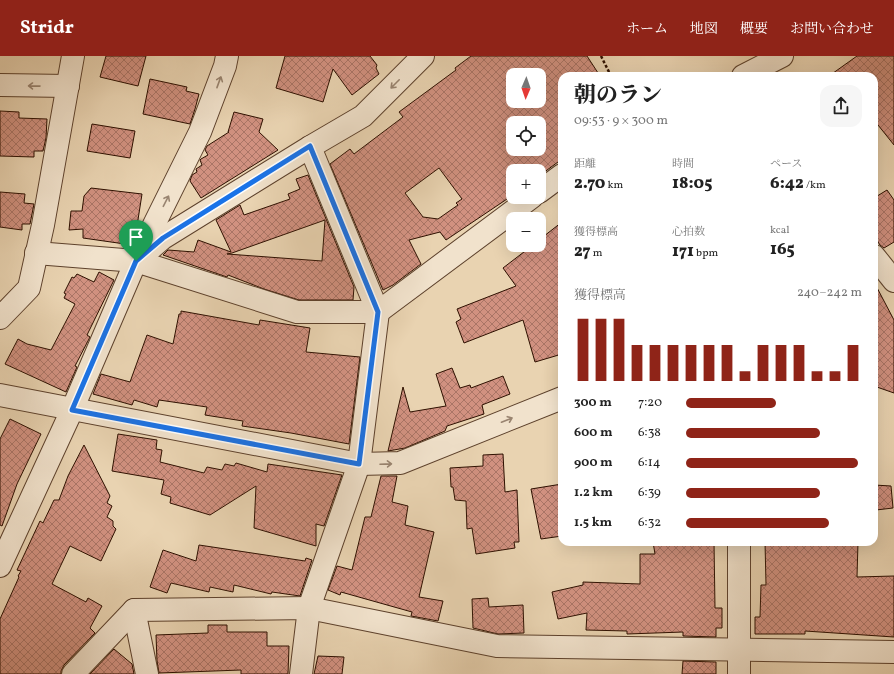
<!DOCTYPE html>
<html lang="ja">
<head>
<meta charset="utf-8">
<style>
	:root { --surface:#fff; --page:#f6f6f6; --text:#222; --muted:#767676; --accent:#8f2418 }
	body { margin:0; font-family:Vollkorn,"Noto Serif JP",serif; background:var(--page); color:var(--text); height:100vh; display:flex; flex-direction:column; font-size:15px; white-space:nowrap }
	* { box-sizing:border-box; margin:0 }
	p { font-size:13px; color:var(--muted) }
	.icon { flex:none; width:22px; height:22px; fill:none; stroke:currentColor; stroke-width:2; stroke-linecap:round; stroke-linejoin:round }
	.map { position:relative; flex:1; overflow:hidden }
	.sheet { position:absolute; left:558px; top:16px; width:320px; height:474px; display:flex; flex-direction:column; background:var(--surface); border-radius:12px; box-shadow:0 4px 16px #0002 }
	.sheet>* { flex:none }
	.needle { width:26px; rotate:182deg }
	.fabs { position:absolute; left:506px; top:12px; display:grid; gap:8px }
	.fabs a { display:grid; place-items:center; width:40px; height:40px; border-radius:8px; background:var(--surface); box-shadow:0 4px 16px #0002; font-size:20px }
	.pin { position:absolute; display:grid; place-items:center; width:34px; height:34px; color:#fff; margin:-41px -17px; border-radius:50% 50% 50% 0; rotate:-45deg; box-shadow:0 0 4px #0007 }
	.pin .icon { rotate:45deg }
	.round { display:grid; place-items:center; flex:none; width:42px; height:42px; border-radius:12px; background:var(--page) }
	.overview { display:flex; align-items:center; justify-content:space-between; height:68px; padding:0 16px }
	h1 { font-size:22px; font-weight:800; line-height:30px }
	.metrics { display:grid; grid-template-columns:repeat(3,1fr); gap:6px; height:68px; padding:4px 16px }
	.metrics div { display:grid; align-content:center }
	.metrics b { font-size:17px; font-weight:800 }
	.metrics small { font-size:11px; font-weight:400 }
	.metrics p { font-size:11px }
	.chart { height:112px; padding:8px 16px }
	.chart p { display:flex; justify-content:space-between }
	.chart svg { width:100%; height:72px; margin-top:4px; stroke:var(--accent); stroke-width:6 }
	ul { padding:0 16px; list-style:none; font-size:13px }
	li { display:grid; grid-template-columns:64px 48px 1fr; align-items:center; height:30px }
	li i { height:10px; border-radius:5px; background:var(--accent) }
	header { display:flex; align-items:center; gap:24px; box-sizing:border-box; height:56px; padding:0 20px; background:var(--accent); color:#fff }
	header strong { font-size:19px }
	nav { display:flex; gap:22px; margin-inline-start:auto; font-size:14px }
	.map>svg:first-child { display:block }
	.building { fill:url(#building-cross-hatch); stroke:#2e1000; fill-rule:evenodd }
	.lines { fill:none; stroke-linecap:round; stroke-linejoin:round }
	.minor-casing { stroke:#5d412c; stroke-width:24 }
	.path { stroke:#2e1000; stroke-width:2.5; stroke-dasharray:3 2; stroke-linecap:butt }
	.minor { stroke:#f1e2cc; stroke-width:22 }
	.oneway { stroke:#998470 }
	.route-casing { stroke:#fff; stroke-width:8 }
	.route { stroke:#1a73e8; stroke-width:5 }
</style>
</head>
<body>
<header>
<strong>Stridr</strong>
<nav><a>ホーム</a><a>地図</a><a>概要</a><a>お問い合わせ</a></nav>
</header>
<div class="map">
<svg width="894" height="618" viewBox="0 0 894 618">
	<defs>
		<pattern id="building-cross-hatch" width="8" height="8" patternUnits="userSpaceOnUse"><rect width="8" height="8" fill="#d19180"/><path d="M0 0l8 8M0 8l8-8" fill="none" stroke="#aa7566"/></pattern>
	</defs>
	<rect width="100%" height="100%" fill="#e9d3b1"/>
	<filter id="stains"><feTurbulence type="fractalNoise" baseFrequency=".005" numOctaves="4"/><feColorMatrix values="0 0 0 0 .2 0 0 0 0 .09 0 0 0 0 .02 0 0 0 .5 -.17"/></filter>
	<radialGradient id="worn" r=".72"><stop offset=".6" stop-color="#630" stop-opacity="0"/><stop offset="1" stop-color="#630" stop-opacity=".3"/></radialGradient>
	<!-- building -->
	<g class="building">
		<path d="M106,0h40l-8,30 -38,-9z"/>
		<path d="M285,0h85l7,9 -1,3 3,6 -27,21 -19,-26 -10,33 -47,-14z"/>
		<path d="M471,0h116l13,20h-38v83l-23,17v-5h-26v24l-67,45 -6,-8 -31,8 12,24 -28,21 -10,5 -53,-126 20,-15 4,5 49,-37 -4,-5 57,-42 -1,-2zM513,19h26v26h-26zM513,67h26v26h-26zM439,112l23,31 -6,4 2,2 -20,14 -15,-2 -18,-24z"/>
		<path d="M857,0h37v89l-20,-25v-44h-45z"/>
		<path d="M150,23l37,8 -1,4 13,3 -4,15 -5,15 -47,-10z"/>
		<path d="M0,55l19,1v6l28,1 -1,19 -3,13h-9v6l-34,-1z"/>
		<path d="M234,56l29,7 -4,13 19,18 -77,48 -11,-17 2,-6 5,-3 -1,-3 6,-4 -2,-5 1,-1 7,-4 -3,-5 2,-4 22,-14h-1z"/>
		<path d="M92,68l43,7 -5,27 -43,-7z"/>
		<path d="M308,119l46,112 -1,13h-54l-35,-11 -36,-14 -1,2 -64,-22 5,-5 26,2 4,-12 33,12 -15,-32 24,-15 4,10 46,-16 -2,-5 12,-5 -4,-10zM325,164l-3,41 -95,-7 5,-1z"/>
		<path d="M91,132l51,6 -5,32h2l-7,15h-5l-2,3 -42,-6v-9l-14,1 2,-19h11l2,-15z"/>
		<path d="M887,134l7,10v42l-10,6 -4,-3 -6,-9v-38z"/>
		<path d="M0,136l25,2 -1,9 10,1 -4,20h-8v6l-22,-3z"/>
		<path d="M562,166v132l-27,8 -12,-42 -59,23 -8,-21 5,-3 -4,-10 59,-23 -13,-18 30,-23h6v-5z"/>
		<path d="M99,216l15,8 -27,55 3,2 -15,29 2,1 -11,25 -61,-28 13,-25 9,5 24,6 24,-46 -11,-6 2,-4 -2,-1 8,-16 2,1 3,-4 17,8z"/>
		<path d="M874,226l20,38v73l-20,-7z"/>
		<path d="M181,255l78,14 1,-5 50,8 -4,24 54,5 -11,87 -58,-11 -49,-7 1,-5 -38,-6 2,-8 -48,-7 -2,7 -23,-7 -2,5 -39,-11 8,-20 29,8 17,-47 26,9 6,-30h2z"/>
		<path d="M452,312l8,20 10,-3 1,3 32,-12 7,18 -28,11 2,9 -37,12 -2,5 -40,17 -17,3 15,-64 7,25 36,-6 -10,-32z"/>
		<path d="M10,363l31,15 -24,50 -15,42 -2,-1v-86z"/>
		<path d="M118,378l39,6 -1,9 6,1 -2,12 44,11 3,-6 15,3 3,-6 9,2 2,-3 31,9 1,-8 74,11 -18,51 -8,-2v22l-62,-18 2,-42 -46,29 -40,-12 1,-6 -10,-3 3,-14 -52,-9z"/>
		<path d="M84,389l26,51 -3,7 5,3 -5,11 6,4v5l3,3 -15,32 -31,-15 -18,38 34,18 2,-4 14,8 -12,22 5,5 -31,32 -3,6v3h-61v-55l19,-42 -1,-1 3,-5 -4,-1 23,-49 3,2 11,-23h5l9,-24z"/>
		<path d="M503,398l2,38 12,-2 2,52h-5l1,6 -39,6 -4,-26 -5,1 -1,-28 -11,-1 -2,-13h-2l-1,-19 33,-2v-11z"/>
		<path d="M381,420h16l-5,26 16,4 -3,19 29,7 -15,65 24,4 -5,20 -27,-5 1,-4 -71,-20 -1,3 -12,-5 9,-24 15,4 13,-53h6z"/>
		<path d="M562,428v52l-21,3 -10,-50z"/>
		<path d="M874,429l17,1 2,22 -17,2z"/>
		<path d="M653,486h61l1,66h7v20h-6v9l-33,-1v-4l-56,2v-3l-41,-1 1,-17 -29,6 -6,-27 31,-7v-3l57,2v-30h15z"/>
		<path d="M765,486h93l-1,35 37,-1v61l-89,-6v3h-50v-17h5l1,-32h5z"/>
		<path d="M199,489l106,16 1,-3 6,2 -12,36 -28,-4 -1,2 -37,-9 -1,7 -23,-5 -1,5 -38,-9 -4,10 -17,-6 13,-37 33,11z"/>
		<path d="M488,542l1,9 34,-2 1,28 -26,1 -25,-6 -1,-29z"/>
		<path d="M208,569h19v7h40v14h22l-1,28h-47v-4l-82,3 -2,-12 -1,-26 52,-2z"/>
		<path d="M114,593l18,15 2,10h-44z"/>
		<path d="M318,600l26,1 -2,17h-28z"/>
		<path d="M683,605l33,1v12h-34z"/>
	</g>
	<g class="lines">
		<!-- minor casing -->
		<g class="minor-casing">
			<g id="minor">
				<path d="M743,20l39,-20"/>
				<path d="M0,29l68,1"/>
				<path d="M539,136l23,-17"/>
				<path d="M36,197l100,8 161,51h81l154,-115"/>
				<path d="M142,200l21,-18 147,-91 53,-31 60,-60"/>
				<path d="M874,200l20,25"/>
				<path d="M0,262l29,-30 14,-63 30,-169"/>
				<path d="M0,339l359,69 41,-1 162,-65"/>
				<path d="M0,510l72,-156 64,-149 64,-129 25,-66 2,-10"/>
				<path d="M134,554l13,64"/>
				<path d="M73,618l61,-64 175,-2 188,38 397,6"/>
				<path d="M301,618l8,-66 50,-144 19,-152 -68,-165"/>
				<path d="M739,618v-132"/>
			</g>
		</g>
		<!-- path -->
		<path class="path" d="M601,0l10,20"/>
		<!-- minor -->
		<use href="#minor" class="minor"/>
	</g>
	<!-- one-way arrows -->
	<defs><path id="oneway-shaft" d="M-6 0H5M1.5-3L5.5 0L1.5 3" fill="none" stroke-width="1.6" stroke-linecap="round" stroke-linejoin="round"/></defs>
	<g class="oneway">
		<use href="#oneway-shaft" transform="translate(219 26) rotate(-70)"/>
		<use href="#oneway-shaft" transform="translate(395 28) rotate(135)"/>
		<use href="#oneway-shaft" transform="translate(34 30) rotate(-179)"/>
		<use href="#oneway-shaft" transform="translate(166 145) rotate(-63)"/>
		<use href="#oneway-shaft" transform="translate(507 364) rotate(-22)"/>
		<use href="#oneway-shaft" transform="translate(386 408) rotate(-2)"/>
	</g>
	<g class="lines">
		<!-- route casing -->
		<g class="route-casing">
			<path id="route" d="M310,90l68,166 -19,152 -287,-54 64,-149 27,-23z"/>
		</g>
		<!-- route -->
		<use href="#route" class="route"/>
	</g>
	<rect width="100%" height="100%" filter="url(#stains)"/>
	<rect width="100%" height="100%" fill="url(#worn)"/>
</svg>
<div class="fabs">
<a><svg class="needle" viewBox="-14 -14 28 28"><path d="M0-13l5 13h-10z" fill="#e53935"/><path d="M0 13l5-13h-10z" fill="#767676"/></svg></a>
<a><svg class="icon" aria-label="locate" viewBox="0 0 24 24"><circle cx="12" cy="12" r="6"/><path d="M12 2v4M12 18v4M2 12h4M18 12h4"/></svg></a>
<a>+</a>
<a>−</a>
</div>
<div class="pin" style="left:136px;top:205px;background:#1e9e55"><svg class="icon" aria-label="arrive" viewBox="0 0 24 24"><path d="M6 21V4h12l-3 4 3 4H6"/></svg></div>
<section class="sheet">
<div class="overview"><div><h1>朝のラン</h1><p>09:53 · 9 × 300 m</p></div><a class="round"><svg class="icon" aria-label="share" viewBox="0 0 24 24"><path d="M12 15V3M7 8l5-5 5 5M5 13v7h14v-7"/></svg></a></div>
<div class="metrics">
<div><p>距離</p><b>2.70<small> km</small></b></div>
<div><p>時間</p><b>18:05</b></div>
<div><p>ペース</p><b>6:42<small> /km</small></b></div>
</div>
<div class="metrics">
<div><p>獲得標高</p><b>27<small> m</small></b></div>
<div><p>心拍数</p><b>171<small> bpm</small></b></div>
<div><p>kcal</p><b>165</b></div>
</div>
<div class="chart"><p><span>獲得標高</span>240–242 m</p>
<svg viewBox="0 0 160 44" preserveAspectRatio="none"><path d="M5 44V6M15 44V6M25 44V6M35 44V22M45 44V22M55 44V22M65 44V22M75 44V22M85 44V22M95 44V38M105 44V22M115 44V22M125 44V22M135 44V38M145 44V38M155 44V22"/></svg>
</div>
<ul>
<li><b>300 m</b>7:20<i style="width:51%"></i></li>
<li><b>600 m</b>6:38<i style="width:76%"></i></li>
<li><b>900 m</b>6:14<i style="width:98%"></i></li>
<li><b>1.2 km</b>6:39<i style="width:76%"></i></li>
<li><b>1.5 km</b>6:32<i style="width:81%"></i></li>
</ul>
</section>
</div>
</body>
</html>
